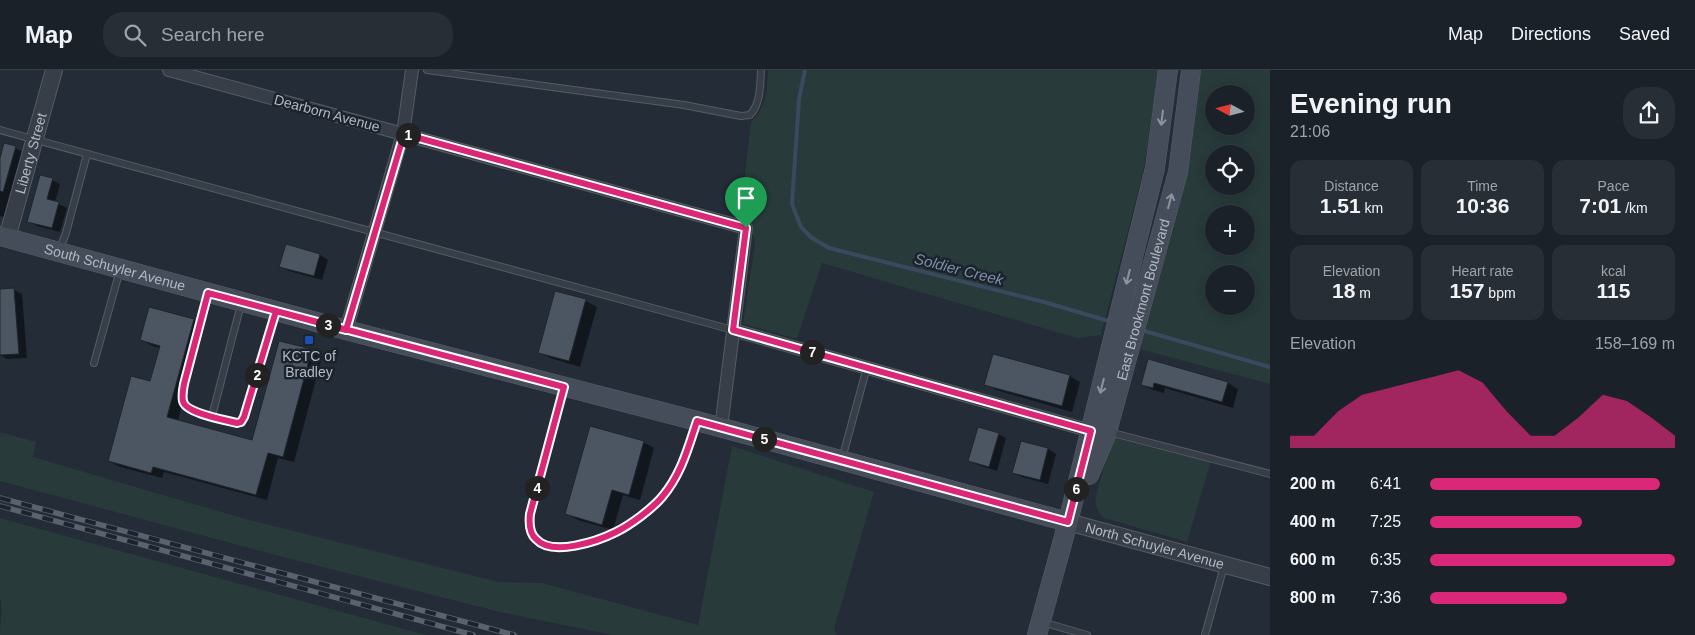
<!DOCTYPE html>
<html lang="en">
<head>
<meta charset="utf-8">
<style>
	:root { --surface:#1a2129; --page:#272e35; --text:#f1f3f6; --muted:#9fa3a8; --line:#383e46; --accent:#db2777 }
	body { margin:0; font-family:Arial,sans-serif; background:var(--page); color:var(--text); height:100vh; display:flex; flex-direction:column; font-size:19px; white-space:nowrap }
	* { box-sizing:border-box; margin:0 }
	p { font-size:16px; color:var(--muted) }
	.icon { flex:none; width:28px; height:28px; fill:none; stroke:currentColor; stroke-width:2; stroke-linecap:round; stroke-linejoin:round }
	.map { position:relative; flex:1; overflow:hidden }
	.drawer { display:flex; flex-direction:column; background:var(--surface); width:425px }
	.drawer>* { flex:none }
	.needle { width:32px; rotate:277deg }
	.tools { position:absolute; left:1205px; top:15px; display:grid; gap:10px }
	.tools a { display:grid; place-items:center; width:50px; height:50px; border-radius:50%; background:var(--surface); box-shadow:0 2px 12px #0003,0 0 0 1px var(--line); font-size:25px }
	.pin { position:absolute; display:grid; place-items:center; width:42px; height:42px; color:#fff; margin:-51px -21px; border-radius:50% 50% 50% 0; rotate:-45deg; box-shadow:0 0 5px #0007 }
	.pin .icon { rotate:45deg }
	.km { position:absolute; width:25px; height:25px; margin:-12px; border-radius:50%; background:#222; color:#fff; font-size:14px; line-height:25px; text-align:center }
	.round { display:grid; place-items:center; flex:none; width:52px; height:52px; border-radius:20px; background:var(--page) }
	.head { display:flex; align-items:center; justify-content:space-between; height:85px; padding:0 20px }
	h1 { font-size:28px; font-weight:600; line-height:38px }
	.figures { display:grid; grid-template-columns:repeat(3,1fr); gap:8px; height:85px; padding:5px 20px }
	.figures div { display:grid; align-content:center; border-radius:12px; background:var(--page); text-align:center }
	.figures b { font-size:21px; font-weight:600 }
	.figures small { font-size:14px; font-weight:400 }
	.figures p { font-size:14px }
	.chart { height:140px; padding:10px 20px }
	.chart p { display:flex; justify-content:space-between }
	.chart svg { width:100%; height:90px; margin-top:5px; fill:var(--accent); opacity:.7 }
	ul { padding:0 20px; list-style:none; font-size:16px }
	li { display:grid; grid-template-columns:80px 60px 1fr; align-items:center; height:38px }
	li i { height:12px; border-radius:6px; background:var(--accent) }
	header { display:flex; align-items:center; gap:30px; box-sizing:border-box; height:70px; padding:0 25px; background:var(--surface); border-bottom:1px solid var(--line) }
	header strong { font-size:24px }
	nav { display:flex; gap:28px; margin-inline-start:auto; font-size:18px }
	.search { width:350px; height:45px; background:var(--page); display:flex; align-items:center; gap:12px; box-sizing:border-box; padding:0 18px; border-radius:20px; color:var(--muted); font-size:19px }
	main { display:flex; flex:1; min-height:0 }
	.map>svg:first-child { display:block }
	.green { fill:#283a3a; fill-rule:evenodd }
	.shadow { fill:#0007 }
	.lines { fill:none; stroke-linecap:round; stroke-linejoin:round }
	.stream { stroke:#3a4a5e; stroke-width:4 }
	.building { fill:#4c5662; stroke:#1e252e }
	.service-casing { stroke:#555c65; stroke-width:8 }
	.minor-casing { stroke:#555c65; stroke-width:14 }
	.tertiary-casing { stroke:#555c65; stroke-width:18 }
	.secondary-casing { stroke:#555c65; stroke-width:20 }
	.service { stroke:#373e48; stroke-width:6 }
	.minor { stroke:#373e48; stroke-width:12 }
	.tertiary { stroke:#373e48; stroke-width:16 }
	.secondary { stroke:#454d5a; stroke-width:19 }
	.rail-casing { stroke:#59626e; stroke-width:5.5 }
	.rail { stroke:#1c232c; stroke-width:4; stroke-dasharray:11; stroke-linecap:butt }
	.oneway { stroke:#8c939f }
	.route-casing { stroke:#fff; stroke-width:10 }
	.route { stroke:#db2777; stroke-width:6 }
	.transit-dot { fill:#1a4fb4; stroke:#1c232c; stroke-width:2 }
	.labels { text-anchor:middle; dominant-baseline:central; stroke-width:5; stroke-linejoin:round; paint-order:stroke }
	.street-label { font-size:14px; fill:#b2b9c4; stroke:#1c232c }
	.poi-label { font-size:14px; fill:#b2b9c4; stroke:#1c232c }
	.water-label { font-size:15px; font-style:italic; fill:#7c90a9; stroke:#1c232c }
</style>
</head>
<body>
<header>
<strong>Map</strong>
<div class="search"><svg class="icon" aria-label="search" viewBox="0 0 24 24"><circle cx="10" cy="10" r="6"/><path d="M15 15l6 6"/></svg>Search here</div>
<nav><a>Map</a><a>Directions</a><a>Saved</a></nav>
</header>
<main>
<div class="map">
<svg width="1270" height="565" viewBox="0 0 1270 565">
	<rect width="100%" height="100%" fill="#232c37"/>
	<!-- green -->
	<g class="green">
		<path d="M768,0h390l-6,51 -9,52 -42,162 -24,3 -255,-75 -25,76 -54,-15 12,-81 -5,-20 -10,-6 11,-95c16,-15 16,-32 17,-52z"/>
		<path d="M1197,0h73v314l-130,-35 43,-169zM1214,24h32v32h-32zM1214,84h32v32h-32zM1214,144h32v32h-32zM1214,204h32v32h-32z"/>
		<path d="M0,362l36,10 -3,15 209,61 257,64 43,1 156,42 34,-179 142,46 -40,137 3,6h-224l-113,-23 -221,-56 -279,-75z"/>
		<path d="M1112,366l99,25 -24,81 -83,-24c-7,-7 -10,-13 -8,-22z"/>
		<path d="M0,448l426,117h-426c0,-11 3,-28 0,-37z"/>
	</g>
	<!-- shadow -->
	<g class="shadow">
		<path d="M15,78l8,4 -19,65 -4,-1v-54z"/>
		<path d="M52,110l8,4 -5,18 12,6 -7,24 -23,-6 -8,-5z"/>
		<path d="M320,185l8,5 -6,20 -33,-9 -8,-5z"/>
		<path d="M14,220l8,4 5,64 -20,1 -7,-4v-64z"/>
		<path d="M556,222l30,9 11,6 -17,60 -30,-9 -10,-6z"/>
		<path d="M193,250l11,6 -26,94 75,22 58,-91 11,6 -28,105 -16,-4 -11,42 -103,-28 -2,6 -42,-11 -11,-6 42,-79 9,-34 -8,-2 -10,-6z"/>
		<path d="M1149,291l79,22 10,6 -5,19 -68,-20 -1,5 -11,-3 -11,-6z"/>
		<path d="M1070,306l10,6 -8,30 -76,-22 -10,-6z"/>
		<path d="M998,364l8,4 -9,33 -19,-6 -8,-4z"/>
		<path d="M643,372l11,6 -14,52 -17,-5 -10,35 -35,-10 -11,-6z"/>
		<path d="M1022,372l26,7 8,5 -8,30 -26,-7 -8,-4z"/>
	</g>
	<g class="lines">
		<!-- stream -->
		<g class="stream">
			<path d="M805,0l-6,29 -7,105 9,23 11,11 17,10 215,54 68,20"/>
			<path d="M1141,260l129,37"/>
		</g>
	</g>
	<!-- building -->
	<g class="building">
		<path d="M4,73l12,3 -13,46 -3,-1v-33z"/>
		<path d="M40,105l13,3 -6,21 12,3 -7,26 -25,-6z"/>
		<path d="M286,174l34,10 -6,22 -35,-9z"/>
		<path d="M14,218l5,66 -19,1v-66z"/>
		<path d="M555,221l31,8 -17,62 -31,-8z"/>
		<path d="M149,237l45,12 -27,98 85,23 27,-99 33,8 -29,108 -15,-4 -12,42 -103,-28 -2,6 -43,-12 23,-85 19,5 10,-35 -20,-6z"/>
		<path d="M993,284l77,21 -8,31 -78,-21z"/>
		<path d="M1148,289l80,23 -6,20 -68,-19 -1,5 -12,-3z"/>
		<path d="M590,356l54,15 -15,54 -17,-5 -10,35 -37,-11z"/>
		<path d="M978,357l21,6 -10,34 -21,-6z"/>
		<path d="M1021,371l27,7 -8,32 -28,-7z"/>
	</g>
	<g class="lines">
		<!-- service casing -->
		<g class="service-casing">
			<g id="service">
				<path d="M427,0l257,35 57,11 9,-1c11,-12 10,-30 11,-45"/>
				<path d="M0,60l733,200"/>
				<path d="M59,181l7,-18 21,-79"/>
				<path d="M208,224c-4,17 -32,102 -23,112 5,7 42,14 52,17l4,-1 3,-5 31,-104"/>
				<path d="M94,293l26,-93"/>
				<path d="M564,318l-34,126c-1,9 -1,19 5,25 17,18 67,2 84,-8 14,-9 31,-21 42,-33 20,-21 27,-49 35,-76"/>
				<path d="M212,346l29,-112"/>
				<path d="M1109,362l161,42"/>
				<path d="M842,389l25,-92"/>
				<path d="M1042,552l45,13"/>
				<path d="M1205,565l19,-69"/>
			</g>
		</g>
		<!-- minor casing -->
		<g class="minor-casing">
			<g id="minor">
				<path d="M169,0l577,158 -25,200"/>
				<path d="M346,260l57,-196 9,-64"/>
				<path d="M733,260l358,101"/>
			</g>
		</g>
		<!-- tertiary casing -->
		<g class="tertiary-casing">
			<g id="tertiary">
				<path id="s1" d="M7,168l47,-168"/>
				<path id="s2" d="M1068,452l202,55"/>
			</g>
		</g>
		<!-- secondary casing -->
		<g class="secondary-casing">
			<g id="secondary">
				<path id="s3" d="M0,166l346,94 351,91 371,101"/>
				<path id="s4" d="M1089,405l17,-40 72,-263 13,-102"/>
				<path d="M1037,565l31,-113 87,-354 13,-98"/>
			</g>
		</g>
		<!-- service -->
		<use href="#service" class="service"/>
		<!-- minor -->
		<use href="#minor" class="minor"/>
		<!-- tertiary -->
		<use href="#tertiary" class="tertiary"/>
		<!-- secondary -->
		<use href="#secondary" class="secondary"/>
		<!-- rail casing -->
		<g class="rail-casing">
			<g id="rail">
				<path d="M0,428l514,137"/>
				<path d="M0,436l473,129"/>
			</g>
		</g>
		<!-- rail -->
		<use href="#rail" class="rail"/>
	</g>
	<!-- one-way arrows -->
	<defs><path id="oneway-shaft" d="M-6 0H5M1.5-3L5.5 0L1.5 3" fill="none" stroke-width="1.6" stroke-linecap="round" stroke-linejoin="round" transform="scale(1.25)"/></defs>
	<g class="oneway">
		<use href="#oneway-shaft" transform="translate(1162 48) rotate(97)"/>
		<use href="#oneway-shaft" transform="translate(1170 131) rotate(-75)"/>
		<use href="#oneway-shaft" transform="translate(1128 207) rotate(104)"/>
		<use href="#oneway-shaft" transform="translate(1102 316) rotate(104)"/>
	</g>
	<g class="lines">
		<!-- route casing -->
		<g class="route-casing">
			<path id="route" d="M746,158l-342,-94 -58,196 -70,-19 -32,106 -3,5 -4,1c-12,-3 -52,-10 -54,-22 -1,-5 0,-12 1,-17l24,-91c119,32 238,63 356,94l-34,127c-1,9 -1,19 6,25 16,18 62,2 80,-7 14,-7 36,-23 46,-35 19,-22 26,-49 35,-76l371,101 23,-91 -358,-101 13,-102"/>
		</g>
		<!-- route -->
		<use href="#route" class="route"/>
	</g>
	<!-- markers -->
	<rect class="transit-dot" x="304" y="265" width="10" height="10" rx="2.5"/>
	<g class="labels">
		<!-- street labels -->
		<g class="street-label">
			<text transform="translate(327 43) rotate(15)">Dearborn Avenue</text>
			<text stroke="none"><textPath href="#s1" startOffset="88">Liberty Street</textPath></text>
			<text stroke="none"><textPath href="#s3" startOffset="119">South Schuyler Avenue</textPath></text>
			<text stroke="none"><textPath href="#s4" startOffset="184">East Brookmont Boulevard</textPath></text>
			<text stroke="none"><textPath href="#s2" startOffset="90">North Schuyler Avenue</textPath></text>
		</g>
		<!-- poi labels -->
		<g class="poi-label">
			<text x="309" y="286">KCTC of<tspan x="309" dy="16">Bradley</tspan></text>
		</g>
		<!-- water labels -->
		<g class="water-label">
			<text transform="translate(959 199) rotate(14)">Soldier Creek</text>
		</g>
	</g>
</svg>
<div class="tools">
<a><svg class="needle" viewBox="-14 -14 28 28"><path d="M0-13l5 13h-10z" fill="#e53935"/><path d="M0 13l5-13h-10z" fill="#9fa3a8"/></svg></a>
<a><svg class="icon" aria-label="locate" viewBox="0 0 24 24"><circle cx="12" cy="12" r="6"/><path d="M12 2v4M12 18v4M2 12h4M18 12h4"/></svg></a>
<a>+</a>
<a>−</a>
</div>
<div class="pin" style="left:746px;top:158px;background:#1e9e55"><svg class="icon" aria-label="arrive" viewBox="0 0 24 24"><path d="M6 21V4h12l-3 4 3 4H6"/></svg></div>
<b class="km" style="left:408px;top:65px">1</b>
<b class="km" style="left:257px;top:305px">2</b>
<b class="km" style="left:328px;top:255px">3</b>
<b class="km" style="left:537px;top:418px">4</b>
<b class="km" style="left:764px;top:369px">5</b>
<b class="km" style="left:1076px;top:419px">6</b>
<b class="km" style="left:812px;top:282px">7</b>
</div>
<section class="drawer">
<div class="head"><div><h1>Evening run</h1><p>21:06</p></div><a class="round"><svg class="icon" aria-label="share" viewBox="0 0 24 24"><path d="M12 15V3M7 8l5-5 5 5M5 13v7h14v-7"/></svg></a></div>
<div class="figures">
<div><p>Distance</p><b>1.51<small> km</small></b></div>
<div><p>Time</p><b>10:36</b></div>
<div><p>Pace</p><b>7:01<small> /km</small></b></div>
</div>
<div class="figures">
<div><p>Elevation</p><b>18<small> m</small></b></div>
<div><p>Heart rate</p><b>157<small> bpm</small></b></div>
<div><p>kcal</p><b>115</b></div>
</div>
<div class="chart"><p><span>Elevation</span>158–169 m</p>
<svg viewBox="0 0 160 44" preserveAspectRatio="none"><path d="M0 44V38L10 38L20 26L30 18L40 15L50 12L60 9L70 6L80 12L90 26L100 38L110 38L120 29L130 18L140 21L150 29L160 38V44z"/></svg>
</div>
<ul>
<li><b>200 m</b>6:41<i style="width:94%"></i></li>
<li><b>400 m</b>7:25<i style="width:62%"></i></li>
<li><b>600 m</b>6:35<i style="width:100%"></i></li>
<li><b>800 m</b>7:36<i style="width:56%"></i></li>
</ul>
</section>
</main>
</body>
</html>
